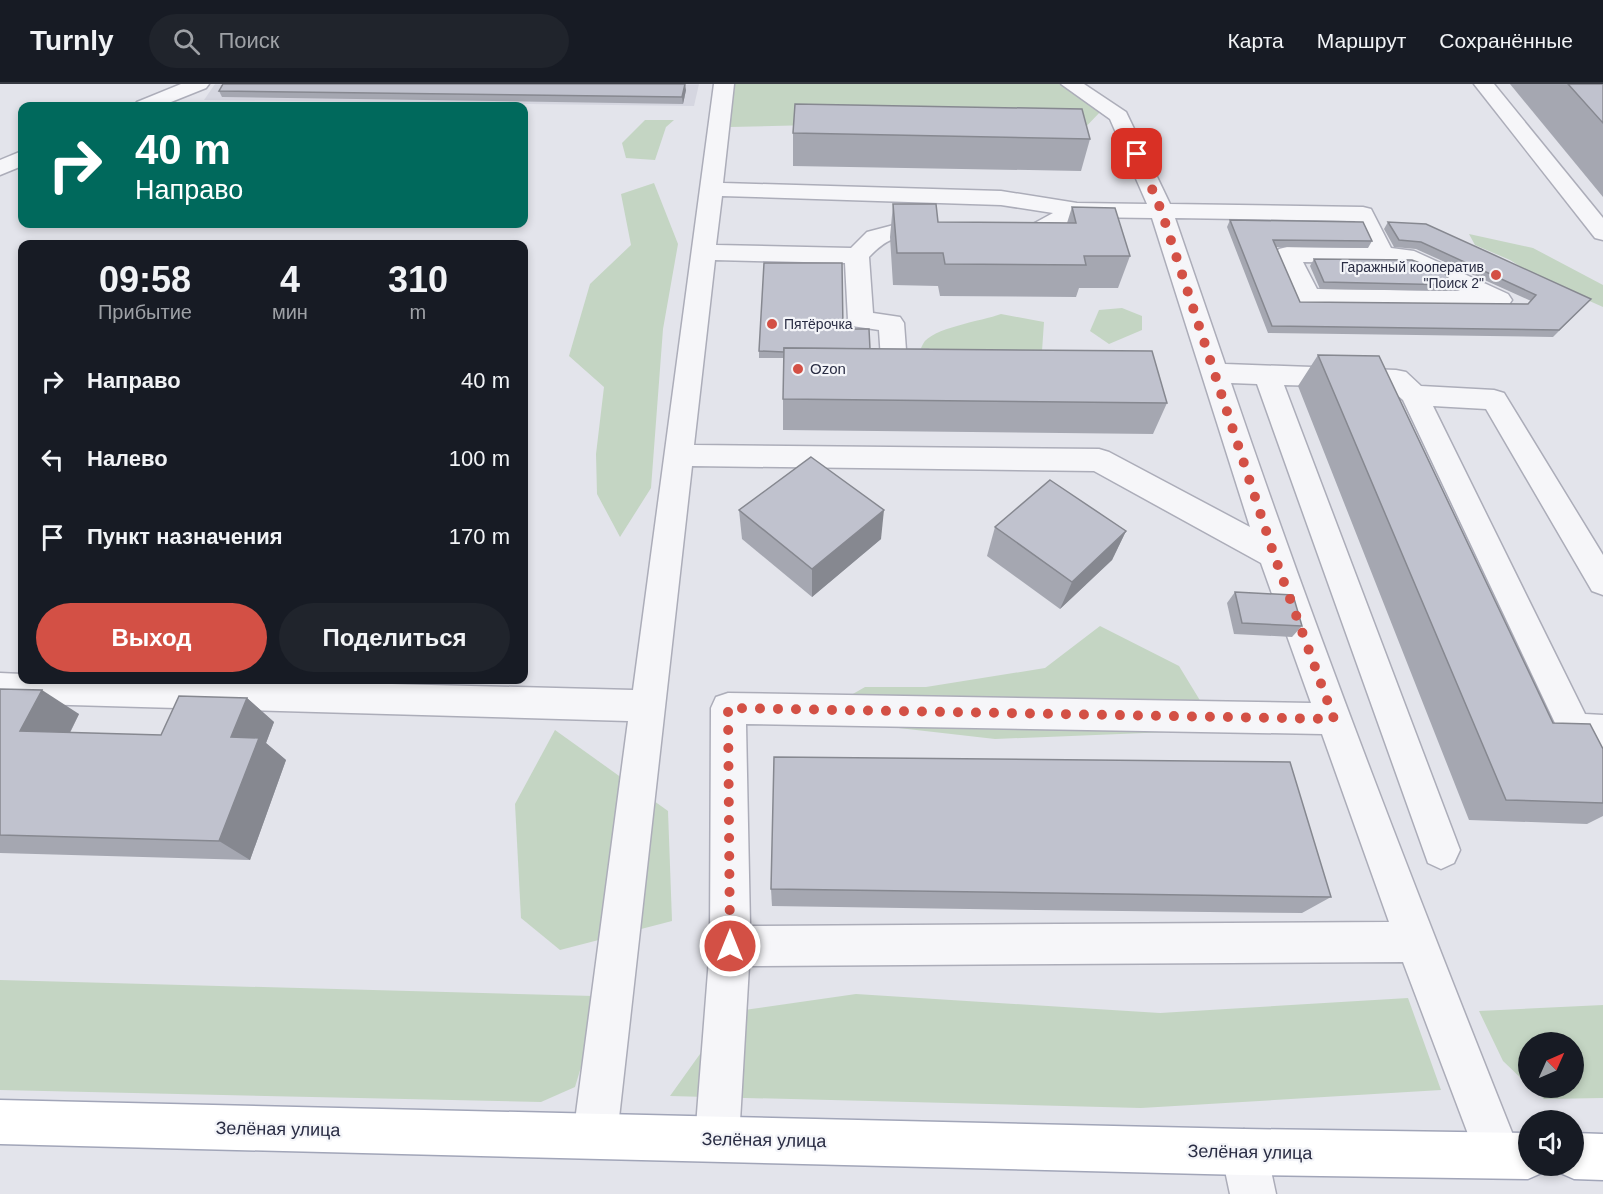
<!DOCTYPE html>
<html lang="ru">
<head>
<meta charset="utf-8">
<style>
  body { margin:0; font-family:Arial,sans-serif; background:#20242c; color:#f1f3f6; height:100vh; display:flex; flex-direction:column; font-size:22px; white-space:nowrap }
  * { box-sizing:border-box; margin:0 }
  p { font-size:20px; color:#9ea1a6 }
  .icon { flex:none; width:33px; height:33px; fill:none; stroke:currentColor; stroke-width:2; stroke-linecap:round; stroke-linejoin:round }
  .map { position:relative; flex:1; overflow:hidden }
  .sheet { position:absolute; left:18px; top:156px; width:510px; height:444px; display:flex; flex-direction:column; background:#171b24; border-radius:12px; box-shadow:0 3px 9px #0003 }
  .sheet>* { flex:none }
  .top-card { position:absolute; left:18px; top:18px; width:510px; height:126px; border-radius:12px; box-shadow:0 3px 9px #0003; background:#00695c; color:#fff; overflow:hidden }
  .needle { width:39px; rotate:45deg }
  .buttons { position:absolute; left:1518px; top:948px; display:grid; gap:12px }
  .buttons a { display:grid; place-items:center; width:66px; height:66px; border-radius:50%; background:#171b24; box-shadow:0 3px 9px #0003; font-size:30px }
  .pin { position:absolute; display:grid; place-items:center; width:51px; height:51px; color:#fff; margin:-26px; border-radius:12px; box-shadow:0 3px 9px #0006 }
  .me { position:absolute; width:66px; margin:-33px; rotate:0deg; stroke-linejoin:round; filter:drop-shadow(0 0 4px #0008) }
  .turn { display:flex; align-items:center; gap:21px; height:126px; padding:0 18px; font-size:27px }
  .turn .icon { width:78px; height:78px; stroke-width:2.5 }
  .turn b { display:block; font-size:42px; line-height:51px }
  .eta { display:flex; justify-content:space-evenly; align-items:center; height:102px; text-align:center }
  .eta b { font-size:36px; font-weight:700; line-height:42px }
  .cta { display:flex; gap:12px; margin-top:auto; padding:12px 18px }
  .cta a { flex:1; height:69px; border-radius:36px; background:#d35045; color:#fff; font-size:24px; font-weight:700; line-height:69px; text-align:center }
  .cta a+a { background:#20242c; color:#f1f3f6 }
  ul { padding:0; list-style:none }
  li { display:flex; align-items:center; gap:18px; height:78px; padding:0 18px }
  li div { flex:1 }
  li b { display:block; font-size:22px }
  li em { font-style:normal }
  header { display:flex; align-items:center; gap:36px; box-sizing:border-box; height:84px; padding:0 30px; background:#171b24; border-bottom:2px solid #363941 }
  header strong { font-size:28px }
  nav { display:flex; gap:33px; margin-inline-start:auto; font-size:21px }
  .search { width:420px; height:54px; background:#20242c; display:flex; align-items:center; gap:15px; box-sizing:border-box; padding:0 21px; border-radius:33px; color:#9ea1a6; font-size:22px }
  .map>svg:first-child { display:block }
</style>
</head>
<body>
<header>
<strong>Turnly</strong>
<div class="search"><svg class="icon" aria-label="search" viewBox="0 0 24 24"><circle cx="10" cy="10" r="6"/><path d="M15 15l6 6"/></svg>Поиск</div>
<nav><a>Карта</a><a>Маршрут</a><a>Сохранённые</a></nav>
</header>
<div class="map">
<svg width="1603" height="1110" viewBox="0 0 1603 1110">
  <rect width="100%" height="100%" fill="#e3e4eb"/>
  <polygon fill="#d5d6e0" points="215,0 699,0 694,22 204,16"/>
  <g fill="#c4d5c3">
    <polygon points="735,0 1059,0 1102,26 1077,52 813,41 730,43"/>
    <polygon points="645,36 674,36 666,43 655,76 626,74 622,59"/>
    <polygon points="654,99 678,160 663,245 651,404 620,453 597,410 596,370 604,303 569,272 590,200 631,161 621,110"/>
    <polygon points="1469,150 1533,164 1603,201 1603,223 1540,195 1510,176 1475,161"/>
    <polygon points="1122,224 1142,232 1142,246 1109,260 1090,247 1099,226"/>
    <path d="M1001,230L1044,238L1042,267L915,282C918,275 919,267 923,260C931,244 982,237 1001,230Z"/>
    <polygon points="1100,542 1179,582 1218,646 995,655 811,634 865,603 926,603 1045,584"/>
    <polygon points="555,646 668,727 672,837 560,866 521,834 515,720"/>
    <polygon points="0,896 594,912 587,963 575,1003 541,1018 0,1006"/>
    <polygon points="856,910 1160,929 1408,914 1441,1006 1141,1024 670,1012 730,928"/>
    <polygon points="1603,921 1603,1014 1544,1015 1532,1004 1574,1004 1574,958 1528,958 1528,1001 1503,977 1479,927"/>
  </g>
  <g fill="none" stroke-linecap="round" stroke-linejoin="round">
    <defs>
      <g id="minor">
        <polygon points="181,0 209,0 206,4 161,22 134,22 137,18"/>
        <path d="M714,0H734L723,99L1001,107L1077,119L1147,120L1110,35L1061,0H1084L1126,28L1170,120L1363,123L1371,125L1391,164L1414,167L1508,210L1512,216L1508,222L1499,224L1309,221L1300,219L1275,170L1279,165L1287,163L1367,164L1355,137L1175,134L1225,280L1396,286L1406,288L1421,302L1494,306L1504,309L1603,471V511L1592,507L1486,325L1433,322L1585,630L1603,631V663L1575,661L1563,656L1403,316L1389,304L1284,301L1460,766L1454,779L1441,785L1428,779L1257,300L1231,299C1319,559 1419,815 1521,1071L1514,1087L1498,1094L1482,1087L1403,878L749,882L739,1055L733,1071L717,1077L701,1071L695,1055L710,862L711,624L716,613L728,609L1311,619L1261,479L1094,387L692,382L617,1052L611,1068L595,1074L579,1068L573,1052L628,637L0,619V589L22,590V596H238L633,606ZM722,112L1001,121L1053,129L1031,141L1003,142L999,147L1003,152L1035,155L1081,133L1152,134L1250,443L1109,368L1099,365L694,361L715,176L845,179L848,236L852,242L879,246L881,275L885,281C901,286 921,286 937,281L941,275L937,269L928,266H906L904,239L900,233L873,229L869,173C899,141 909,159 943,150L947,145L943,140L909,137L867,148L851,164L716,161ZM1303,178L1402,179L1460,207L1317,205ZM746,640L1322,650L1389,838L750,842Z"/>
        <polygon points="1474,0 1494,0 1603,134 1603,156 1595,154"/>
        <polygon points="22,67 22,82 0,91 0,76"/>
        <polygon points="1244,1045 1260,1052 1267,1068 1276,1110 1230,1110 1221,1068 1228,1052"/>
      </g>
      <g id="major">
        <polygon points="0,1016 1244,1045 1528,1049 1528,1082 1547,1082 1544,1088 1528,1095 1244,1091 0,1060"/>
        <polygon points="1574,1049 1603,1050 1603,1096 1574,1095 1558,1088 1555,1082 1574,1082"/>
      </g>
    </defs>
    <use href="#minor" stroke="#acadb9" stroke-width="3"/>
    <use href="#major" stroke="#a1a5b8" stroke-width="3"/>
    <use href="#minor" fill="#f6f6f9" fill-rule="evenodd"/>
    <use href="#major" fill="#fff" fill-rule="evenodd"/>
  </g>
  <g fill="#a5a7b1">
    <polygon points="1510,0 1603,0 1603,113"/>
    <polygon points="686,6 683,20 222,13 219,7"/>
    <polygon points="793,49 1090,55 1081,87 793,82"/>
    <polygon points="893,120 938,138 1067,139 1072,123 1130,172 1118,204 1079,204 1076,213 940,212 938,202 893,201 890,153"/>
    <polygon points="1230,136 1372,157 1368,164 1276,163 1300,218 1528,220 1531,217 1416,165 1394,163 1384,145 1388,138 1585,221 1553,253 1268,249 1227,143"/>
    <polygon points="1314,175 1453,201 1448,207 1320,205 1310,182"/>
    <polygon points="843,245 870,265 1167,319 1153,350 783,346 783,315 784,274 759,274 759,267"/>
    <polygon points="1318,271 1553,639 1603,665 1603,732 1587,740 1469,736 1298,302"/>
    <polygon points="739,426 881,455 812,513 742,455"/>
    <polygon points="995,443 1126,447 1112,476 1060,525 987,472"/>
    <polygon points="1235,508 1302,542 1292,553 1234,550 1227,519"/>
    <polygon points="0,605 79,630 70,649 161,651 247,614 274,638 266,659 286,676 250,776 0,769"/>
    <polygon points="771,805 1331,813 1302,829 1037,826 772,822"/>
  </g>
  <g fill="#868890">
    <polygon points="685,0 686,6 683,20 682,13"/>
    <polygon points="884,426 881,455 812,513 812,485"/>
    <polygon points="1126,447 1112,476 1060,525 1072,498"/>
    <polygon points="42,606 79,630 59,670 20,647"/>
    <polygon points="247,614 274,638 266,659 286,676 250,776 219,757 231,653"/>
  </g>
  <g fill="#c0c2ce" stroke="#868890" stroke-width="1.5">
    <polygon points="223,0 685,0 682,13 219,7"/>
    <polygon points="1568,0 1603,0 1603,39"/>
    <polygon points="795,20 1082,25 1090,55 793,49"/>
    <polygon points="893,120 936,120 938,138 1076,139 1072,123 1115,124 1130,172 1084,172 1086,181 945,180 943,169 897,169"/>
    <polygon points="1230,136 1363,138 1372,157 1273,156 1300,218 1528,220 1536,211 1421,158 1399,156 1388,138 1426,140 1591,215 1559,246 1272,242"/>
    <polygon points="1314,175 1412,176 1444,188 1453,201 1324,198"/>
    <polygon points="764,179 842,179 843,245 869,245 870,265 784,264 784,268 759,267"/>
    <polygon points="784,264 1152,267 1167,319 783,315"/>
    <polygon points="1318,271 1379,272 1553,639 1590,640 1603,665 1603,719 1506,716"/>
    <polygon points="811,373 884,426 812,485 739,426"/>
    <polygon points="1050,396 1126,447 1072,498 995,443"/>
    <polygon points="1235,508 1293,511 1302,542 1242,539"/>
    <polygon points="0,605 42,606 20,647 161,651 179,612 247,614 231,653 259,654 219,757 0,751"/>
    <polygon points="774,673 1290,678 1331,813 771,805"/>
  </g>
  <g fill="none" stroke-linecap="round" stroke-linejoin="round">
    <polyline stroke="#d35045" stroke-width="10" stroke-dasharray="0 18" points="730,862 728,624 1334,635 1274,471 1161,126 1137,70"/>
  </g>
  <g fill="#d35045" stroke="#f3f4f8" stroke-width="2">
    <circle cx="1496" cy="191" r="6"/>
    <circle cx="772" cy="240" r="6"/>
    <circle cx="798" cy="285" r="6"/>
  </g>
  <g text-anchor="middle" stroke-width="4.5" stroke-linejoin="round" paint-order="stroke">
    <g font-size="14" fill="#2a2d44" stroke="#f3f4f8" text-anchor="end">
      <text x="1484" y="188">Гаражный кооператив<tspan x="1484" dy="16">"Поиск 2"</tspan></text>
      <text x="784" y="245" text-anchor="start">Пятёрочка</text>
    </g>
    <g font-size="15" fill="#2a2d44" stroke="#f3f4f8" text-anchor="start">
      <text x="810" y="290">Ozon</text>
    </g>
    <g font-size="18" fill="#2a2d44" stroke="#f3f4f8">
      <text transform="translate(278 1045) rotate(1)" y="6">Зелёная улица</text>
      <text transform="translate(764 1056) rotate(1)" y="6">Зелёная улица</text>
      <text transform="translate(1250 1068) rotate(1)" y="6">Зелёная улица</text>
    </g>
  </g>
</svg>
<div class="buttons">
<a><svg class="needle" viewBox="-14 -14 28 28"><path d="M0-13l5 13h-10z" fill="#e53935"/><path d="M0 13l5-13h-10z" fill="#9ea1a6"/></svg></a>
<a><svg class="icon" aria-label="sound" viewBox="0 0 24 24"><path d="M4 9h4l5-4v14l-5-4H4zM17 9q2 3 0 6"/></svg></a>
</div>
<div class="pin" style="left:1137px;top:70px;background:#d93025"><svg class="icon" aria-label="arrive" viewBox="0 0 24 24"><path d="M6 21V4h12l-3 4 3 4H6"/></svg></div>
<svg class="me" style="left:730px;top:862px" viewBox="-20 -20 40 40"><circle r="17" fill="#d35045" stroke="#fff" stroke-width="3"/><path d="M0-11L8 9 0 5-8 9z" fill="#fff"/></svg>
<div class="top-card">
<div class="turn"><svg class="icon" aria-label="right" viewBox="0 0 24 24"><path d="M7 20v-9h11M14 6l5 5-5 5"/></svg><div><b>40 m</b>Направо</div></div>
</div>
<section class="sheet">
<div class="eta">
<div><b>09:58</b><p>Прибытие</p></div>
<div><b>4</b><p>мин</p></div>
<div><b>310</b><p>m</p></div>
</div>
<ul>
<li><svg class="icon" aria-label="right" viewBox="0 0 24 24"><path d="M7 20v-9h11M14 6l5 5-5 5"/></svg><div><b>Направо</b></div><em>40 m</em></li>
<li><svg class="icon" aria-label="left" viewBox="0 0 24 24"><path d="M17 20v-9H6M10 6l-5 5 5 5"/></svg><div><b>Налево</b></div><em>100 m</em></li>
<li><svg class="icon" aria-label="arrive" viewBox="0 0 24 24"><path d="M6 21V4h12l-3 4 3 4H6"/></svg><div><b>Пункт назначения</b></div><em>170 m</em></li>
</ul>
<div class="cta"><a>Выход</a><a>Поделиться</a></div>
</section>
</div>
</body>
</html>
